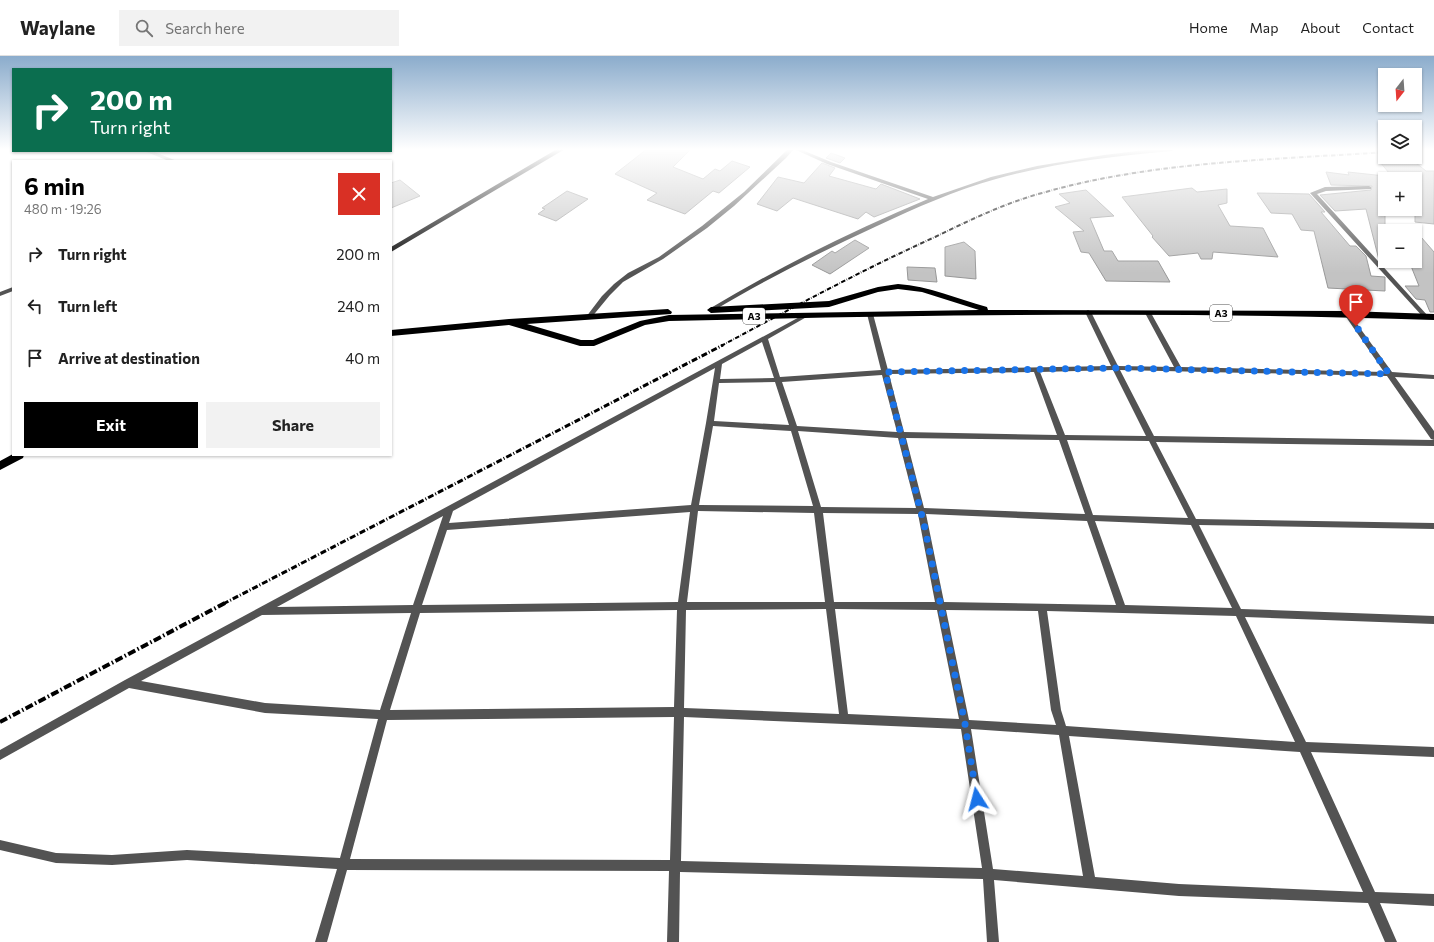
<!DOCTYPE html>
<html lang="en">
<head>
<meta charset="utf-8">
<style>
  body { margin:0; font-family:Commissioner,sans-serif; background:#f2f2f2; color:#222; height:100vh; display:flex; flex-direction:column; font-size:15px; white-space:nowrap }
  * { box-sizing:border-box; margin:0 }
  p { font-size:13px; color:#767676 }
  .icon { flex:none; width:22px; height:22px; fill:none; stroke:currentColor; stroke-width:2; stroke-linecap:round; stroke-linejoin:round }
  .map { position:relative; flex:1; overflow:hidden }
  .drawer { position:absolute; left:12px; top:104px; width:380px; height:296px; display:flex; flex-direction:column; background:#fff; border-radius:0px; box-shadow:0 1px 3px #0004 }
  .drawer>* { flex:none }
  .hud { position:absolute; left:12px; top:12px; width:380px; height:84px; border-radius:0px; box-shadow:0 1px 3px #0004; background:#0b6e4f; color:#fff; overflow:hidden }
  .needle { width:26px; rotate:197deg }
  .buttons { position:absolute; left:1378px; top:12px; display:grid; gap:8px }
  .buttons a { display:grid; place-items:center; width:44px; height:44px; border-radius:0px; background:#fff; box-shadow:0 1px 3px #0004; font-size:20px }
  .pin { position:absolute; display:grid; place-items:center; width:34px; height:34px; color:#fff; margin:-41px -17px; border-radius:50% 50% 50% 0; rotate:-45deg; box-shadow:0 0 4px #0007 }
  .pin .icon { rotate:45deg }
  .me { position:absolute; width:44px; margin:-22px; rotate:351deg; stroke-linejoin:round; filter:drop-shadow(0 0 3px #0008) }
  .turn { display:flex; align-items:center; gap:14px; height:84px; padding:0 12px; font-size:18px }
  .turn .icon { width:52px; height:52px; stroke-width:2.5 }
  .turn b { display:block; font-size:28px; line-height:34px }
  .round { display:grid; place-items:center; flex:none; width:42px; height:42px; border-radius:0px; background:#f2f2f2 }
  .headline { display:flex; align-items:center; justify-content:space-between; height:68px; padding:0 12px }
  h1 { font-size:24px; font-weight:700; line-height:30px; color:#000 }
  .action { display:flex; gap:8px; margin-top:auto; padding:8px 12px }
  .action a { flex:1; height:46px; border-radius:0px; background:#000; color:#fff; font-size:16px; font-weight:700; line-height:46px; text-align:center }
  .action a+a { background:#f2f2f2; color:#222 }
  ul { padding:0; list-style:none }
  li { display:flex; align-items:center; gap:12px; height:52px; padding:0 12px }
  li div { flex:1 }
  li b { display:block; font-size:15px }
  li em { font-style:normal }
  header { display:flex; align-items:center; gap:24px; box-sizing:border-box; height:56px; padding:0 20px; background:#fff; border-bottom:1px solid #e0e0e0 }
  header strong { font-size:19px }
  nav { display:flex; gap:22px; margin-inline-start:auto; font-size:14px }
  .search { width:280px; height:36px; background:#f2f2f2; display:flex; align-items:center; gap:10px; box-sizing:border-box; padding:0 14px; border-radius:0px; color:#767676; font-size:15px }
  .map>svg:first-child { display:block }
</style>
</head>
<body>
<header>
<strong>Waylane</strong>
<div class="search"><svg class="icon" aria-label="search" viewBox="0 0 24 24"><circle cx="10" cy="10" r="6"/><path d="M15 15l6 6"/></svg>Search here</div>
<nav><a>Home</a><a>Map</a><a>About</a><a>Contact</a></nav>
</header>
<div class="map">
<svg width="1434" height="886" viewBox="0 0 1434 886">
  <rect width="100%" height="100%" fill="#fff"/>
  <g fill="#c3c3c3" stroke="#979797">
    <polygon points="647,93 691,93 673,111 703,123 715,113 720,115 732,105 750,111 719,137 713,135 685,158 647,144 657,137 615,118"/>
    <polygon points="831,97 845,102 840,107 826,102"/>
    <polygon points="1380,106 1416,107 1426,115 1434,115 1434,168 1415,166 1415,123 1394,123"/>
    <polygon points="822,107 835,112 829,120 876,133 881,128 920,143 874,161 866,156 858,163 793,142 777,155 757,148 778,121 804,127"/>
    <polygon points="1326,116 1349,119 1348,116 1385,120 1385,208 1379,204 1366,153 1335,155 1320,139 1371,134 1372,130 1331,129"/>
    <polygon points="400,124 420,140 391,152 391,127"/>
    <polygon points="1192,132 1197,136 1227,133 1227,147 1218,149 1230,170 1263,172 1278,201 1213,196 1212,203 1201,203 1198,197 1169,200 1152,181 1153,180 1122,141"/>
    <polygon points="1086,134 1114,160 1090,162 1104,195 1112,195 1118,205 1158,205 1170,226 1106,225 1089,197 1081,196 1073,176 1084,175 1055,151 1070,147 1059,138"/>
    <polygon points="567,135 588,143 556,165 538,158 545,153 542,152"/>
    <polygon points="1257,137 1309,138 1325,156 1321,156 1350,190 1356,190 1366,200 1371,220 1385,221 1385,235 1328,232 1314,175 1301,174 1292,158 1271,157"/>
    <polygon points="1415,174 1434,196 1434,256 1430,256 1425,244 1416,243 1405,230 1419,230 1409,205 1415,205"/>
    <polygon points="855,184 869,192 830,218 812,209 832,195 835,197"/>
    <polygon points="964,186 975,195 976,223 945,220 945,191"/>
    <polygon points="907,211 935,212 937,226 908,224"/>
  </g>
  <g fill="none" stroke-linecap="round" stroke-linejoin="round">
    <g fill="#535353" fill-rule="evenodd">
      <path d="M788,93H800L831,106L933,141L991,121L1037,110L1104,99L1154,93H1175L1172,95C1113,100 1053,107 996,123C955,134 916,152 877,170C821,196 766,223 713,255H709V253C779,211 852,175 928,143L827,108L794,93L786,102L734,150L707,172L663,203L623,226L610,239L591,262H587L586,261L602,240L614,228L628,217L659,201L702,170L744,136Z"/>
      <polygon points="144,95 152,95 177,105 169,105"/>
      <polygon points="1369,130 1371,131 1371,133 1326,135 1317,138 1428,260 1428,262 1424,262 1310,137 1325,131"/>
      <polygon points="13,231 13,235 0,240 0,236"/>
      <path d="M1088,254L1091,256L1118,310L1174,311L1145,257L1148,255L1151,257L1181,311L1384,316L1344,258L1347,256L1349,257L1392,316L1434,319V323L1395,321L1434,375V384L1431,383L1387,320L1120,314L1154,380L1434,384V390L1156,386L1196,463L1434,467V473L1199,469L1241,553L1434,560V568L1245,561L1306,686L1434,691V701L1311,696L1375,836L1434,838V850L1380,847L1397,886H1385L1368,847L1179,840L994,824L999,886H987L983,823L680,816L679,886H667L669,815L347,814L327,886H315L337,813L187,804L112,809L56,807L0,794V784L56,797L112,799L187,794L340,802L378,663L265,657L129,632L0,704V694L125,624L805,258H809L810,259L768,283L780,321L881,314L867,258L870,256L873,258L888,314L1111,310L1085,256ZM762,286L774,322L720,323L722,308ZM715,312L706,367L691,449L449,467L453,455ZM1113,314L1146,380L1065,379L1040,316ZM1034,316L1057,379L904,376L889,318ZM882,319L897,376L797,370L782,326ZM775,326L789,369L714,365L719,327ZM713,370L791,375L813,450L699,449ZM798,375L898,382L916,452L821,451ZM906,382L1059,384L1085,458L924,452ZM1067,384L1149,385L1188,462L1093,459ZM698,455L814,457L825,546H687ZM690,456L678,546L422,549L447,474ZM823,457L918,458L935,546H834ZM926,458L1087,465L1116,549L944,546ZM443,460L413,549L277,551ZM1095,465L1191,469L1232,552L1125,549ZM826,553L839,658L684,652L686,554ZM835,553L937,554L959,663L848,658ZM677,554L674,651L390,654L420,557ZM946,554L1038,555L1051,654L1056,669L969,664ZM1047,555L1236,560L1295,686L1066,670L1061,654ZM411,557L380,654L265,647L141,625L262,559ZM674,661L670,804L350,803L387,664ZM684,661L961,673L982,812L681,805ZM971,673L1059,679L1083,820L993,813ZM1069,680L1300,696L1363,836L1179,828L1095,821Z"/>
    </g>
    <polygon fill="#000" fill-rule="evenodd" points="557,93 565,93 391,196 391,191"/>
    <g fill="#000" fill-rule="evenodd">
      <path d="M898,228C929,230 957,243 987,251L988,254L1347,255L1434,258V264C1179,255 924,259 669,265L645,269L594,290H580L509,269L391,280V274L509,263L668,253L672,256L671,258L527,268L581,284H593L640,265L669,259L979,254L922,236L898,233L878,236L829,251L711,257L707,254L711,251L829,245L878,231Z"/>
      <polygon points="13,398 13,399 24,399 23,402 0,414 0,405"/>
    </g>
    <g stroke="#000" stroke-width="2" stroke-dasharray="4.5 1.5 0.5 1.5" stroke-linecap="butt">
      <polyline points="1415,94 1423,93"/>
      <path d="M721,290C792,252 862,214 935,181C970,164 1005,147 1042,137C1153,105 1271,104 1385,96"/>
    </g>
    <polyline stroke="#000" stroke-width="3" stroke-dasharray="6 2 1 2" stroke-linecap="butt" points="223,548 723,289"/>
    <polyline stroke="#000" stroke-width="4" stroke-dasharray="8 2.5 1.5 2.5" stroke-linecap="butt" points="0,666 225,547"/>
  </g>
  <linearGradient id="sky" x2="0" y2="1"><stop stop-color="#8baccc"/><stop offset="0.43" stop-color="#fff"/><stop offset="1" stop-color="#fff" stop-opacity="0"/></linearGradient>
  <rect width="1434" height="217" fill="url(#sky)"/>
  <g fill="none" stroke-linecap="round" stroke-linejoin="round">
    <polyline stroke="#1a73e8" stroke-width="7" stroke-dasharray="0 12.6" points="977,743 965,668 924,468 885,316 1115,312 1389,318 1356,270"/>
  </g>
  <g text-anchor="middle" stroke-width="3" stroke-linejoin="round" paint-order="stroke">
    <g fill="#fff" stroke="#4c4c4c" stroke-width="1">
      <rect x="1210" y="249" width="22" height="16" rx="3"/>
      <rect x="743" y="252" width="22" height="16" rx="3"/>
    </g>
    <g font-size="10" font-weight="bold" fill="#000">
      <text x="1221" y="261">A3</text>
      <text x="754" y="264">A3</text>
    </g>
  </g>
</svg>
<div class="buttons">
<a><svg class="needle" viewBox="-14 -14 28 28"><path d="M0-13l5 13h-10z" fill="#e53935"/><path d="M0 13l5-13h-10z" fill="#767676"/></svg></a>
<a><svg class="icon" aria-label="layers" viewBox="0 0 24 24"><path d="M12 4l9 5-9 5-9-5zM3 14l9 5 9-5"/></svg></a>
<a>+</a>
<a>−</a>
</div>
<div class="pin" style="left:1356px;top:270px;background:#d93025"><svg class="icon" aria-label="arrive" viewBox="0 0 24 24"><path d="M6 21V4h12l-3 4 3 4H6"/></svg></div>
<svg class="me" style="left:977px;top:743px" viewBox="-20 -20 40 40"><path d="M0-17L14 15 0 8-14 15z" fill="#1a73e8" stroke="#fff" stroke-width="4"/></svg>
<div class="hud">
<div class="turn"><svg class="icon" aria-label="right" viewBox="0 0 24 24"><path d="M7 20v-9h11M14 6l5 5-5 5"/></svg><div><b>200 m</b>Turn right</div></div>
</div>
<section class="drawer">
<div class="headline"><div><h1>6 min</h1><p>480 m · 19:26</p></div><a class="round" style="background:#d93025;color:#fff"><svg class="icon" aria-label="close" viewBox="0 0 24 24"><path d="M6 6l12 12M18 6L6 18"/></svg></a></div>
<ul>
<li><svg class="icon" aria-label="right" viewBox="0 0 24 24"><path d="M7 20v-9h11M14 6l5 5-5 5"/></svg><div><b>Turn right</b></div><em>200 m</em></li>
<li><svg class="icon" aria-label="left" viewBox="0 0 24 24"><path d="M17 20v-9H6M10 6l-5 5 5 5"/></svg><div><b>Turn left</b></div><em>240 m</em></li>
<li><svg class="icon" aria-label="arrive" viewBox="0 0 24 24"><path d="M6 21V4h12l-3 4 3 4H6"/></svg><div><b>Arrive at destination</b></div><em>40 m</em></li>
</ul>
<div class="action"><a>Exit</a><a>Share</a></div>
</section>
</div>
</body>
</html>
